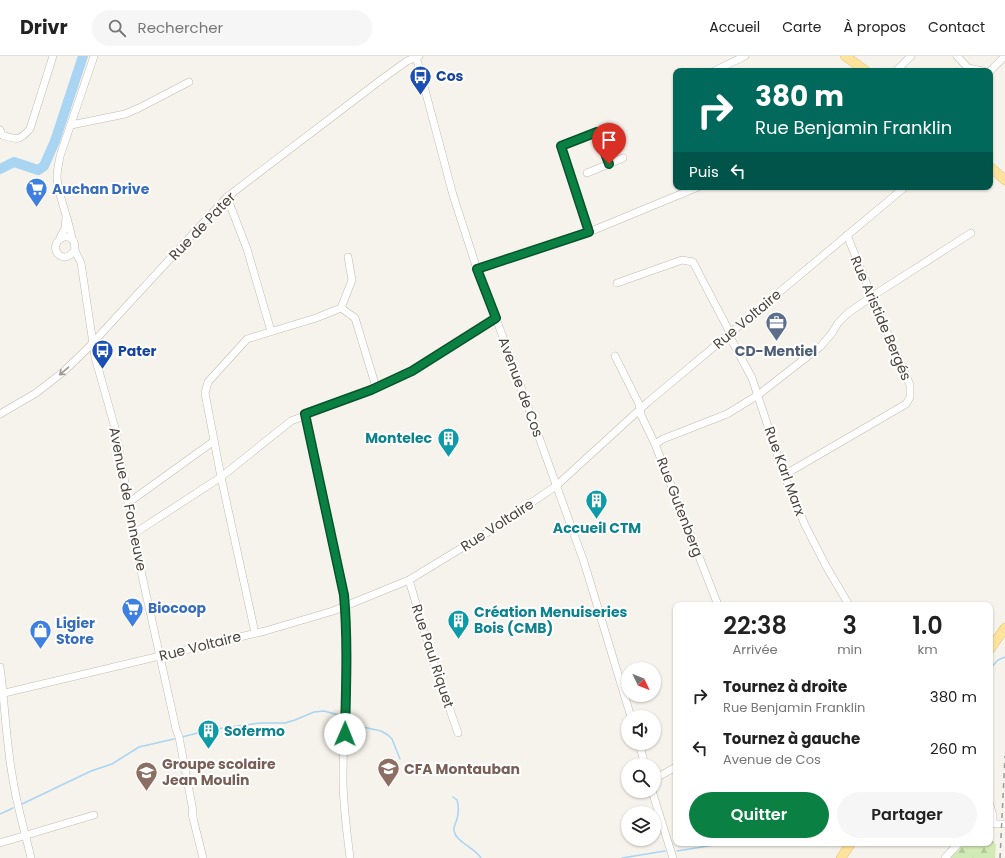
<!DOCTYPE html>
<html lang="fr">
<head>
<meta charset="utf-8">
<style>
  body { margin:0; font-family:Poppins,sans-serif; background:#f6f6f6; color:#222; height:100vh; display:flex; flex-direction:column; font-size:15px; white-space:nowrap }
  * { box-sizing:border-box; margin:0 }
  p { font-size:13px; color:#767676 }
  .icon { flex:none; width:22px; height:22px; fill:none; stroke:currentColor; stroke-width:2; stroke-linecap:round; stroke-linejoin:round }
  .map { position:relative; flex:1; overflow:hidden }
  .details { position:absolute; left:673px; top:546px; width:320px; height:244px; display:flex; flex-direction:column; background:#fff; border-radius:8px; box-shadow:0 1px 3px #0004 }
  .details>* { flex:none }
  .guide { position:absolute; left:673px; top:12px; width:320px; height:122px; border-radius:8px; box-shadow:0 1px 3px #0004; background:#00695c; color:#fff; overflow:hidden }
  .needle { width:26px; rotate:133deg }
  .buttons { position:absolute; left:621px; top:606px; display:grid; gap:8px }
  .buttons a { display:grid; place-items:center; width:40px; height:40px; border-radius:50%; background:#fff; box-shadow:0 1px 3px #0004; font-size:20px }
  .pin { position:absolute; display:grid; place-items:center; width:34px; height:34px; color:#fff; margin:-41px -17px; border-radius:50% 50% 50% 0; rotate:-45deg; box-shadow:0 0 4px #0007 }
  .pin .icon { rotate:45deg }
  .me { position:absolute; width:44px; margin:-22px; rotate:1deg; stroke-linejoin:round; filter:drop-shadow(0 0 3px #0008) }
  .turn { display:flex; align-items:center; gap:14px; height:84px; padding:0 16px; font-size:18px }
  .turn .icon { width:52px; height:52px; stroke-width:2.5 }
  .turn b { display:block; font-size:28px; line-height:34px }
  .then { display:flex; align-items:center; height:38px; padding:0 16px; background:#0003; gap:8px; font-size:15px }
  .eta { display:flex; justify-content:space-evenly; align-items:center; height:68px; text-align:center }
  .eta b { font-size:24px; font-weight:600; line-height:28px }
  .action { display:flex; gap:8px; margin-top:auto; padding:8px 16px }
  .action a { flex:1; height:46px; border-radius:24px; background:#0b8043; color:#fff; font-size:16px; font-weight:600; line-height:46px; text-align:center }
  .action a+a { background:#f6f6f6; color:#222 }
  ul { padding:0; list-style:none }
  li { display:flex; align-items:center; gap:12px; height:52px; padding:0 16px }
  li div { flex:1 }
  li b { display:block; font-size:15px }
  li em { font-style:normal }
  header { display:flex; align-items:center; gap:24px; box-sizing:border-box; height:56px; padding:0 20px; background:#fff; border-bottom:1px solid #e0e0e0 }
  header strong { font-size:19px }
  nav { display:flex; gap:22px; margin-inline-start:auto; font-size:14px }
  .search { width:280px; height:36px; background:#f6f6f6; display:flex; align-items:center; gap:10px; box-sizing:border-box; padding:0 14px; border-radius:22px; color:#767676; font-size:15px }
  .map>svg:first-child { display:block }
</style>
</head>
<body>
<header>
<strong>Drivr</strong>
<div class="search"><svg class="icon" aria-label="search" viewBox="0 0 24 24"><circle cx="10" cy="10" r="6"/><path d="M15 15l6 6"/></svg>Rechercher</div>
<nav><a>Accueil</a><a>Carte</a><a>À propos</a><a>Contact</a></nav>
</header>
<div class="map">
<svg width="1005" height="802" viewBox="0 0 1005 802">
  <defs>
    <pattern id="forest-firs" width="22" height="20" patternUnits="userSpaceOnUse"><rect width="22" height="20" fill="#d2eab5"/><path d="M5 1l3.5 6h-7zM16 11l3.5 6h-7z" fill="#b6ca9c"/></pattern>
  </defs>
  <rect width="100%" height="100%" fill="#f6f3ec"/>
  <polygon fill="url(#forest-firs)" points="990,782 996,789 995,802 950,802 965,787 990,787"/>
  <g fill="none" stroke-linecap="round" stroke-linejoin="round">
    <g stroke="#a9d4f2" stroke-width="1.5">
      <polyline points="990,613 998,604 1005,601"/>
      <polyline points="349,662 363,671 381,675 388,679 392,683 400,703"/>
      <polyline points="182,681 209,674 260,667 285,667 295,664 314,656 324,655 339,659"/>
      <path d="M453,741L457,744C459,751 459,756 457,763C456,767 453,771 454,775C456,786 475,792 481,802"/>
      <polyline points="22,748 91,715 112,708 139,691 174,683"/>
      <polyline points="0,758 13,752"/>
      <polyline points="677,795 727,787"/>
      <polyline points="622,802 665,795"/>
    </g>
    <polyline stroke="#a9d4f2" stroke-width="10" points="0,113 14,106 38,114 44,110 55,85 83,0"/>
    <defs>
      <g id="minor">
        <polyline points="416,0 453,139 477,213 496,262 584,506 631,661"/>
        <polyline points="957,0 968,12 983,15"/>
        <polyline points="714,15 745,0"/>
        <polyline points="896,15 911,0"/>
        <polyline points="990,15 1005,0"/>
        <polyline points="71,69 125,58 139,52 189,26"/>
        <path d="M0,74L2,79C17,84 19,85 30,73L53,0"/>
        <polyline points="609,108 623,102"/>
        <polyline points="587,117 609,108 597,75"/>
        <polyline points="227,141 247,193 271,275"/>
        <polyline points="589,176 561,90 609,70"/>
        <polyline points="60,182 65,172 66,161"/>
        <path d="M72,183C69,163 59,143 57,122C57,114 59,107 60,100L94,0"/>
        <path d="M75,194C71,199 66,204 59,199C49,191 62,175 72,183C76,187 74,191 75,195C77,199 79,203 81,207L95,301L115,372L141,515L176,673L179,681L193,755V761"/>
        <polyline points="477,213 589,176 698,131"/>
        <polyline points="617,227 682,204 693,206 728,273 731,283 752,322 784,419 805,469 826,510 849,549"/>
        <polyline points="341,252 355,262 376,331"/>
        <polyline points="615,300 639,348 641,359 655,388 718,549"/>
        <polyline points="0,358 36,337 63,316 87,293 227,141 382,23 407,5 419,0"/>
        <path d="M305,358L344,539C350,600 343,661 343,723C343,749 347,776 350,802"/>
        <polyline points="655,388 663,383 727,358 758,339 821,290 832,277 838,267 848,257 874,239 971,177"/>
        <polyline points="784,419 906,348 910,341 910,329 872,241 847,179"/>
        <polyline points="128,447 214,385"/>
        <polyline points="133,476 138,475 221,421 291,365 371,334 412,315 496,262"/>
        <polyline points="409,524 435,611 458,677"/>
        <polyline points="255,577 221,421 205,337 208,326 247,283 316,262 341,252 352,224 348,201"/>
        <path d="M0,611C5,648 6,687 13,724C17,750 25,776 31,802"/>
        <polyline points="0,638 265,575 333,555 409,524 488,476 556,430 648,346 905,131"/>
        <polyline points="639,687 645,709"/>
        <polyline points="654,723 676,711"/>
        <polyline points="652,735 673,802"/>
        <polyline points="990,749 993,760 993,767"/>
        <polyline points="192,758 203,802"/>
        <polyline points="990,768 1005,768"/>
        <polyline points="0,787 94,759"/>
        <polyline points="945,802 959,787"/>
      </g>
      <g id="major">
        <polyline points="845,0 866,15"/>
        <polyline points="990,111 1005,124"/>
        <polyline points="990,593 1005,572"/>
        <polyline points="841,802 851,787"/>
      </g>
    </defs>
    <use href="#minor" stroke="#c2bbae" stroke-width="8"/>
    <use href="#major" stroke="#e6c16a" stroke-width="10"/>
    <use href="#minor" stroke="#fff" stroke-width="7"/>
    <use href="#major" stroke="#ffe39c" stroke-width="9"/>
    <polyline stroke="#9a9a9a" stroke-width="1.5" stroke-dasharray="5 5" stroke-linecap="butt" points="1000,802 1005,700"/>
  </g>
  <defs><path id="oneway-shaft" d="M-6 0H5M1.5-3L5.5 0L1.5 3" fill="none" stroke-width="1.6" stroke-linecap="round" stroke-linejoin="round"/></defs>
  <use stroke="#9c9892" href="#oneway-shaft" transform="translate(64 315) rotate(139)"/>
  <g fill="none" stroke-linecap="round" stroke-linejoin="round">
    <defs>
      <path id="route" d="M345,678C346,632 348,585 344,539L305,358L371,334L412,315L496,262L477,213L589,176L561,90L597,76L609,108"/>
    </defs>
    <use href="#route" stroke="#07532c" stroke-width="10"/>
    <use href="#route" stroke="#0b8043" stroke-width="7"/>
  </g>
  <defs>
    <symbol id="bus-pin" viewBox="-11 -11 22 30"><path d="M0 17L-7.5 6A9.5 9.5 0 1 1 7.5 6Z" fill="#1a4fb4" stroke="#fff"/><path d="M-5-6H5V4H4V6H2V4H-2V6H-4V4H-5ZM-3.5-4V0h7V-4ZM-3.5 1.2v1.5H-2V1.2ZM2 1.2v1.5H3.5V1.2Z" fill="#fff"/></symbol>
    <symbol id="supermarket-pin" viewBox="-11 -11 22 30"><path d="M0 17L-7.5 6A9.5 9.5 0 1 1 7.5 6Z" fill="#3f7fe0" stroke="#fff"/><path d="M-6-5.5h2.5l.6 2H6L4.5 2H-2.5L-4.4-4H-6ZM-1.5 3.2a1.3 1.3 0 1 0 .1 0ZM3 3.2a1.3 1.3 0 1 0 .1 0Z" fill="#fff"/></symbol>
    <symbol id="office-pin" viewBox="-11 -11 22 30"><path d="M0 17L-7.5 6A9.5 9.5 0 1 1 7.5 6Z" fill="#5c6f8a" stroke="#fff"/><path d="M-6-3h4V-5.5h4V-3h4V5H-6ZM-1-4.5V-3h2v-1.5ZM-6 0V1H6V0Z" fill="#fff"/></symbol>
    <symbol id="building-pin" viewBox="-11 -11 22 30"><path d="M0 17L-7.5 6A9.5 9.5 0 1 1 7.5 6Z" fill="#0f9aa8" stroke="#fff"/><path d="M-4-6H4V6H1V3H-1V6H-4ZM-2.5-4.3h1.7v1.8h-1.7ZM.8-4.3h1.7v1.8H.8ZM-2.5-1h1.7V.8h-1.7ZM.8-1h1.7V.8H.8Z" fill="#fff"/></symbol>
    <symbol id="shop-pin" viewBox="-11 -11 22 30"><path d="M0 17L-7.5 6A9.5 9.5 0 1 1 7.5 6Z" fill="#3f7fe0" stroke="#fff"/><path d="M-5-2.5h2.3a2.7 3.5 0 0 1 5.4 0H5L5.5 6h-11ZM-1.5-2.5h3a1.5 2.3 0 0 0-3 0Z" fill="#fff"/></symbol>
    <symbol id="university-pin" viewBox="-11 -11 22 30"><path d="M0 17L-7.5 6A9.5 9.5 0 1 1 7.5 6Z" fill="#8d6e63" stroke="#fff"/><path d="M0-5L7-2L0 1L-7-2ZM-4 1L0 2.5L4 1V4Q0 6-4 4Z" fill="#fff"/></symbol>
    <symbol id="school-pin" viewBox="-11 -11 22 30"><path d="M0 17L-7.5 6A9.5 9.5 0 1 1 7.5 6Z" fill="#8d6e63" stroke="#fff"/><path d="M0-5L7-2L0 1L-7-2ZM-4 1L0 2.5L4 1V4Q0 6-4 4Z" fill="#fff"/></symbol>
  </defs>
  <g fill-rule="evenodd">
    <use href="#bus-pin" x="408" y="8" width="25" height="34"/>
    <use href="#supermarket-pin" x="24" y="120" width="25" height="34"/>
    <use href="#office-pin" x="764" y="254" width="25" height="34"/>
    <use href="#bus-pin" x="90" y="282" width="25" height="34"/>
    <use href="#building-pin" x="436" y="370" width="25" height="34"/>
    <use href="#building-pin" x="584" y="432" width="25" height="34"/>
    <use href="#supermarket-pin" x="120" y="540" width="25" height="34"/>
    <use href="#building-pin" x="446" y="552" width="25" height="34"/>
    <use href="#shop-pin" x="28" y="562" width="25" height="34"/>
    <use href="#building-pin" x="196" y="662" width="25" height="34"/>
    <use href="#university-pin" x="376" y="700" width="25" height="34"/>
    <use href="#school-pin" x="134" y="704" width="25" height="34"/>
  </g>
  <g text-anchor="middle" stroke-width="4" stroke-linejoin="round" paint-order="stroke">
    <g font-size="14" font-weight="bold" fill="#164399" stroke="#fff" text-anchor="start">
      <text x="436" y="25">Cos</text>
      <text x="118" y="300">Pater</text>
    </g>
    <g font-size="14" font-weight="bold" fill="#366cbe" stroke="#fff" text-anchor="start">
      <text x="52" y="138">Auchan Drive</text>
      <text x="148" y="557">Biocoop</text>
      <text x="56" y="572">Ligier<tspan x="56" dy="16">Store</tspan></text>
    </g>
    <g font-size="14" fill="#4b4439" stroke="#fff">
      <text transform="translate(202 170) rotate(-46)" y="5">Rue de Pater</text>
      <text transform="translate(881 262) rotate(67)" y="5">Rue Aristide Bergés</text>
      <text transform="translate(747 263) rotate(-40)" y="5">Rue Voltaire</text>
      <text transform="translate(521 331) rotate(70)" y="5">Avenue de Cos</text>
      <text transform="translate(785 415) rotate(70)" y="5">Rue Karl Marx</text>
      <text transform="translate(128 443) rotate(79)" y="5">Avenue de Fonneuve</text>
      <text transform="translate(680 451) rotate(69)" y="5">Rue Gutenberg</text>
      <text transform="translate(497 469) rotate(-33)" y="5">Rue Voltaire</text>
      <text transform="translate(200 590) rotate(-14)" y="5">Rue Voltaire</text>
      <text transform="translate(433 600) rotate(72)" y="5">Rue Paul Riquet</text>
    </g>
    <g font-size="14" font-weight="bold" fill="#4e5e75" stroke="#fff">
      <text x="776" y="300">CD-Mentiel</text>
    </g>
    <g font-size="14" font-weight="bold" fill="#0d838f" stroke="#fff" text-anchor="start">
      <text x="432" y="387" text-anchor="end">Montelec</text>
      <text x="597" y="477" text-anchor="middle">Accueil CTM</text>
      <text x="474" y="561">Création Menuiseries<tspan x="474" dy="16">Bois (CMB)</tspan></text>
      <text x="224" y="680">Sofermo</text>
    </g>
    <g font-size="14" font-weight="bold" fill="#785e54" stroke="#fff" text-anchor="start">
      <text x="162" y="713">Groupe scolaire<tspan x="162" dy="16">Jean Moulin</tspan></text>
      <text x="404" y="718">CFA Montauban</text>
    </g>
  </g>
</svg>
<div class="buttons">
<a><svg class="needle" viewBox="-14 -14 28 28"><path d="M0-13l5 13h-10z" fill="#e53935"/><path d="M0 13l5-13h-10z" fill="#767676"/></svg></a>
<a><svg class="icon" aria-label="sound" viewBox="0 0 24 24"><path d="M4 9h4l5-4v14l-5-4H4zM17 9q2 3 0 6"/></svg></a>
<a><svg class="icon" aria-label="search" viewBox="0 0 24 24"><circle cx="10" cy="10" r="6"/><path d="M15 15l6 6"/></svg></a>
<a><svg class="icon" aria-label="layers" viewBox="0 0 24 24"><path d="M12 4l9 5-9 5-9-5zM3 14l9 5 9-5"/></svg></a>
</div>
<div class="pin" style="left:609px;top:108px;background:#d93025"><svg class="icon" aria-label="arrive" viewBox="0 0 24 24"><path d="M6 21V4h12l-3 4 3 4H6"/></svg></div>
<svg class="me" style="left:345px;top:678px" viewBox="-20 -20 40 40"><circle r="19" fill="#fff"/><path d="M0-13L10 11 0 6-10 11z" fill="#0b8043"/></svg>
<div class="guide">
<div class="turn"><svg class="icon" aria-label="right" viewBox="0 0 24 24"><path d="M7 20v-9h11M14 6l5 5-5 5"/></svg><div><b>380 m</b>Rue Benjamin Franklin</div></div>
<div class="then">Puis<svg class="icon" aria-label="left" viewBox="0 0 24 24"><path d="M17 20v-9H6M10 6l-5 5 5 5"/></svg></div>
</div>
<section class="details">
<div class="eta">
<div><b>22:38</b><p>Arrivée</p></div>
<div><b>3</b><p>min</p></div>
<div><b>1.0</b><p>km</p></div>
</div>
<ul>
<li><svg class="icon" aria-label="right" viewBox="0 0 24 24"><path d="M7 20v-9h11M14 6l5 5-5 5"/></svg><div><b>Tournez à droite</b><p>Rue Benjamin Franklin</p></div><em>380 m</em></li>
<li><svg class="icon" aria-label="left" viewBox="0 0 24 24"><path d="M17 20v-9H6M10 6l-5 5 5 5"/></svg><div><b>Tournez à gauche</b><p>Avenue de Cos</p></div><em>260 m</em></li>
</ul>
<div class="action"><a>Quitter</a><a>Partager</a></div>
</section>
</div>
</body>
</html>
